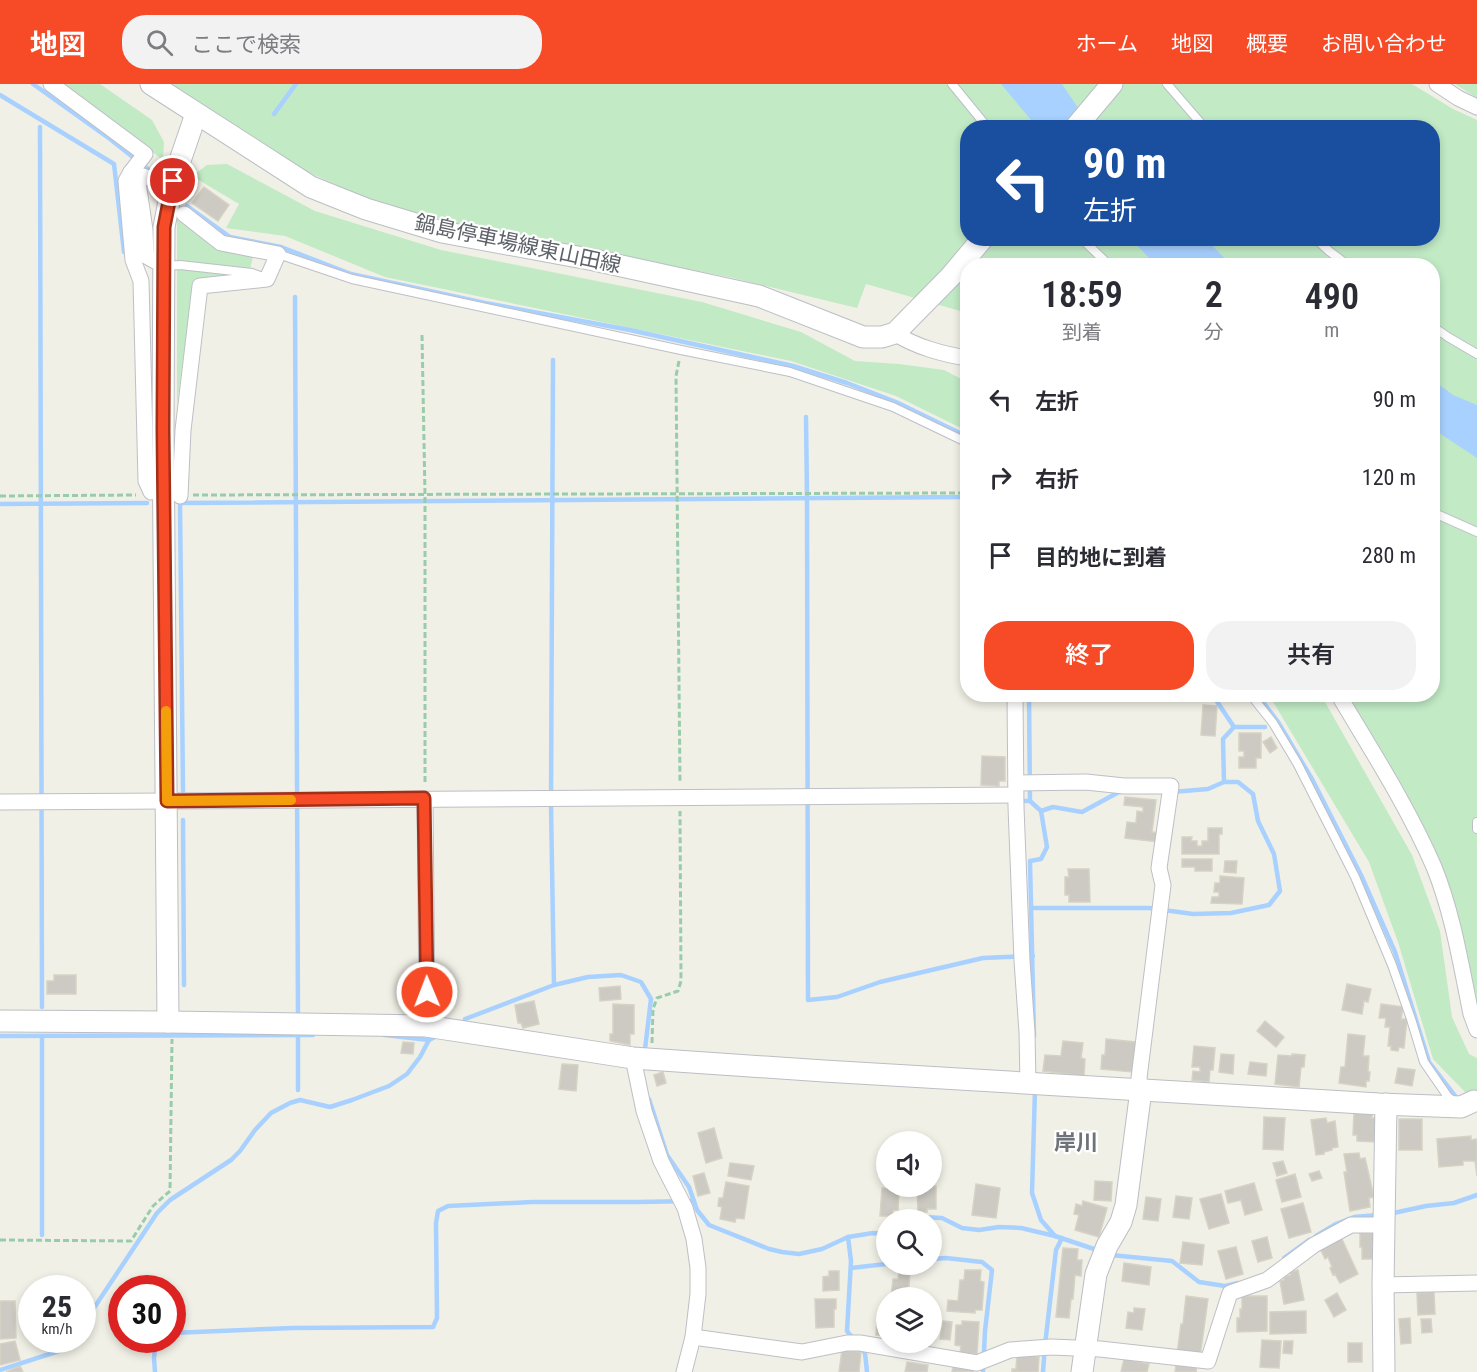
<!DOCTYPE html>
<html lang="ja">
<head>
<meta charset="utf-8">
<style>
  body { margin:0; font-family:"Roboto Condensed","Noto Sans JP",sans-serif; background:#f2f2f3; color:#2b2b33; height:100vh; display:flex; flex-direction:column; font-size:22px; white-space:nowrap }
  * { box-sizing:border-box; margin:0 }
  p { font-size:20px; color:#7c7c81 }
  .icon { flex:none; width:33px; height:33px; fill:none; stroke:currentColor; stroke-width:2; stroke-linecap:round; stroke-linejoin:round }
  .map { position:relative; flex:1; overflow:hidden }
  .sheet { position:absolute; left:960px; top:174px; width:480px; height:444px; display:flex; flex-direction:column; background:#fff; border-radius:24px; box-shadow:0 3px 9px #0003 }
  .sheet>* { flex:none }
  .top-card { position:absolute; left:960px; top:36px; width:480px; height:126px; border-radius:24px; box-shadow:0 3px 9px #0003; background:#1a4fa0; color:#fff; overflow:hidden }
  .controls { position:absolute; left:876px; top:1047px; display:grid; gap:12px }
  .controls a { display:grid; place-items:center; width:66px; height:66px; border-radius:50%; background:#fff; box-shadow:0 3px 9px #0003; font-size:30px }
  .speed { position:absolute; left:18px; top:1191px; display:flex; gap:12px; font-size:30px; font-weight:700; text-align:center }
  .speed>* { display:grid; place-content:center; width:78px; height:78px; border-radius:50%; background:#fff; box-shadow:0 3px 9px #0003; line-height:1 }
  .speed small { font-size:15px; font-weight:400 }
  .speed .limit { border:9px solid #d22; background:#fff; color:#111 }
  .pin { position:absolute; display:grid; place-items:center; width:51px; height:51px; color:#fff; margin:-26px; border:3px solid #fff; border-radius:50%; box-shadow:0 2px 6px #0007 }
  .me { position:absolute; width:66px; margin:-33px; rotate:359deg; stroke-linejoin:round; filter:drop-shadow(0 0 4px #0008) }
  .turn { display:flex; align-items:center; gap:21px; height:126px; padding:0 24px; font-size:27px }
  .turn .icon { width:78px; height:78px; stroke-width:2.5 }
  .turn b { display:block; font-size:42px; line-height:51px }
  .eta { display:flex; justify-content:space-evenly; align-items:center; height:102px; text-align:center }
  .eta b { font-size:36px; font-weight:600; line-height:42px }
  .cta { display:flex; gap:12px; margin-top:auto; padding:12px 24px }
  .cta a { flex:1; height:69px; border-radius:24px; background:#f74a26; color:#fff; font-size:24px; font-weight:600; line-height:69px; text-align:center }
  .cta a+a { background:#f2f2f3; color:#2b2b33 }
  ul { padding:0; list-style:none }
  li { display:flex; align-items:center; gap:18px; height:78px; padding:0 24px }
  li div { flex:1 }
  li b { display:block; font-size:22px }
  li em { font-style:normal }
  header { display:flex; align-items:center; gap:36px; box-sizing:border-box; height:84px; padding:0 30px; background:#f74a26; color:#fff }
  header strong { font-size:28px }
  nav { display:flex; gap:33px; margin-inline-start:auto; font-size:21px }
  .search { width:420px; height:54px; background:#f2f2f3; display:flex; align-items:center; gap:15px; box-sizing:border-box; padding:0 21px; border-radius:24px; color:#7c7c81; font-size:22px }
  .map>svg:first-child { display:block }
</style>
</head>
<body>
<header>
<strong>地図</strong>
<div class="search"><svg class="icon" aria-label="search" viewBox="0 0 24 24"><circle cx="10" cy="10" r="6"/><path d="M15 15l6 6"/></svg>ここで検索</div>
<nav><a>ホーム</a><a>地図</a><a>概要</a><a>お問い合わせ</a></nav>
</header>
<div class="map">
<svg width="1477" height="1288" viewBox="0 0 1477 1288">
  <rect width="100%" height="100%" fill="#f1f0e6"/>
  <g fill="#c1eac5" fill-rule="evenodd">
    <polygon points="65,0 100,0 152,36 164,58 163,76"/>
    <path d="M169,0H1412L1453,25L1477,36V934L1433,772L1349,611L1432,610V182H968L967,229L866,200L857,224L729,193L475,144L369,116L295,82ZM968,44H1432V154H968Z"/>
    <polygon points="1455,0 1477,0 1477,14"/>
    <polygon points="227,80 315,127 441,166 702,218 801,248 855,277 899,280 944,286 967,298 967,347 896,312 791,277 385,193 285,152 226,144 239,120 192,92 207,81"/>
    <polygon points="177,134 215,164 253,172 249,190 193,200 177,321"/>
    <polygon points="1269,611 1321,611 1412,771 1440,847 1452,933 1469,970 1477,974 1477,1009 1466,1009 1433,975 1398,858 1369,778"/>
  </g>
  <g fill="#a8d1ff">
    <polygon points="1001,0 1062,0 1091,43 1037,43"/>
    <polygon points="1131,155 1206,155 1231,181 1156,181"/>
    <polygon points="1433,296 1453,311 1477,321 1477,374 1433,345"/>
  </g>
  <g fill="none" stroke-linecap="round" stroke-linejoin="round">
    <g stroke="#a8d1ff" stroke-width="4.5">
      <polyline points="33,0 110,55 153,89"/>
      <polyline points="0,11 114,80 124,168"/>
      <polyline points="274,30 296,0"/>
      <polyline points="40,43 42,923"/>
      <polyline points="187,122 230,153 281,163 351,190 485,219 630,246 793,282 847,299 896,318 968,353"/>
      <polyline points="295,213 298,933"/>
      <polyline points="553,276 551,721 554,901"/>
      <polyline points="806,333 807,414 808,916 837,913 880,898 983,874 1033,872"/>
      <polyline points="0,420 147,419"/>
      <polyline points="1029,610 1030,717"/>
      <polyline points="1212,610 1234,643"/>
      <polyline points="1257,610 1278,638 1312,695 1361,791 1395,868 1429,978 1456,1013 1459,1015"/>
      <polyline points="183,707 180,419 968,413"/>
      <polyline points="1172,708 1208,705 1224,698 1223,655 1234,643 1265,643"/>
      <polyline points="1019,717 1030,717 1041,727 1053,723 1082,728 1119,708 1121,708"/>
      <polyline points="183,736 184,901"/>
      <polyline points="1032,824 1149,824 1193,830 1231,829 1269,821 1280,807 1274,770 1258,737 1253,710 1238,698 1224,698"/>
      <polyline points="465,935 554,901 588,893 621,891 641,898 651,915 645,965"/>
      <polyline points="298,949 298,1006"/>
      <polyline points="384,951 429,956"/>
      <polyline points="0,952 313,951"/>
      <polyline points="42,952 42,1151"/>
      <polyline points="1034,952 1030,777 1041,775 1047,763 1041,727"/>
      <polyline points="1035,1005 1032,1109 1041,1136 1055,1152"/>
      <polyline points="649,1015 667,1071 689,1103 697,1126 709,1141 769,1165 782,1168 799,1170 822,1165 848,1153 873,1149 886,1150"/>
      <polyline points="1389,1130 1426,1122 1454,1119 1477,1111"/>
      <polyline points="920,1136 923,1133 942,1134 962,1144 979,1146 999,1143 1021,1144 1055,1152 1100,1167"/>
      <polyline points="1316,1152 1336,1140 1354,1133 1378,1131"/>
      <polyline points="848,1153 851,1177 847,1247 854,1256"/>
      <polyline points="1111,1171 1172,1177 1199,1198 1225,1202 1238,1199"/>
      <polyline points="1284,1174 1309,1156"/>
      <polyline points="932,1175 946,1174 982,1178 992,1186 985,1247 983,1288"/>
      <polyline points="851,1184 886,1180"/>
      <polyline points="82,1242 157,1129 170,1116 231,1076 240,1067 255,1046 271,1029 290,1019 300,1016 330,1023 352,1016 389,1002 407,990 420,973 429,956 435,953"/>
      <polyline points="172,1249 293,1244 433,1243 437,1234 436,1139 438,1127 448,1122 532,1118 638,1118 694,1117"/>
      <polyline points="860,1263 865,1269 867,1288"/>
      <polyline points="0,1286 59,1267 73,1256"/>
      <polyline points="155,1288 154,1274 156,1256"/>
      <polyline points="1043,1288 1045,1261 1056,1166 1062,1154"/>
    </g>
  </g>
  <g fill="#cccac3" stroke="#d6d2c4" stroke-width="1.5">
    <polygon points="204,103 229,121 218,137 192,119"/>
    <polygon points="1203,621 1217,622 1215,652 1201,651"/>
    <polygon points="1239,649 1261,649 1261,674 1256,674 1256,684 1239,684 1239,673 1244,673 1244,667 1239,667"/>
    <polygon points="1271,653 1277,664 1270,669 1263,658"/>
    <polygon points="982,672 1005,673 1005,697 999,697 999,702 981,701"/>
    <polygon points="1125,713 1156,716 1152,748 1160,749 1159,758 1125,754 1127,738 1136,739 1137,727 1143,728 1143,723 1124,721"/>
    <polygon points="1208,744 1222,744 1222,750 1219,750 1219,770 1182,770 1182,753 1192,753 1191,757 1197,757 1197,762 1202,762 1202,757 1208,757"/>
    <polygon points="1182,775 1212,775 1212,787 1195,787 1195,783 1182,783"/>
    <polygon points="1225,777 1237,777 1236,789 1224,788"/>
    <polygon points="1068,785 1089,785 1090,818 1069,818 1069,811 1065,811 1065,793 1069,793"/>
    <polygon points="1220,792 1244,794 1242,820 1211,819 1212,813 1219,813 1219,808 1214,808 1215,799 1220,799"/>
    <polygon points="54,891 76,891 76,910 47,910 47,897 54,897"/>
    <polygon points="1347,900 1371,905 1368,918 1364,917 1362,930 1342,926"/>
    <polygon points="620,902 621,915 600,917 599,904"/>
    <polygon points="534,917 539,940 523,944 521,939 518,939 515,921"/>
    <polygon points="613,920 634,921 634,950 630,950 630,961 610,957 610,950 613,950"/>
    <polygon points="1381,920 1403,923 1401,935 1407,935 1404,964 1399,963 1398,967 1391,966 1391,962 1388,962 1390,943 1385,943 1386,934 1379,934"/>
    <polygon points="1265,937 1284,953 1276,963 1257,947"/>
    <polygon points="1348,950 1365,952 1363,972 1369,972 1368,988 1370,988 1369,997 1366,997 1366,1003 1339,999 1341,983 1345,983"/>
    <polygon points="1106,955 1136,958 1133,988 1101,985 1102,971 1105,971"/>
    <polygon points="1063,957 1083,959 1081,974 1085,975 1084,992 1043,987 1045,971 1061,972"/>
    <polygon points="403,958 414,959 413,970 401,969"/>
    <polygon points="1194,962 1215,964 1213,986 1210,986 1209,998 1192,996 1193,987 1200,988 1200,983 1192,983"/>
    <polygon points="1221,970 1234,971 1233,990 1219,988"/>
    <polygon points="1292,970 1305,971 1304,983 1301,983 1299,1003 1275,1000 1278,971 1292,972"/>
    <polygon points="1250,978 1267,980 1266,992 1248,990"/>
    <polygon points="562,980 578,981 576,1007 559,1005"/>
    <polygon points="1398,984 1415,986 1412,1002 1395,999"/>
    <polygon points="663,988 666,999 657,1002 654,991"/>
    <polygon points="1354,1029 1372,1030 1372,1034 1377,1034 1376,1058 1357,1057 1357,1051 1353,1051"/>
    <polygon points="1264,1033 1285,1034 1283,1066 1263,1065"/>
    <polygon points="1326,1034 1327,1039 1335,1037 1338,1063 1332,1064 1332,1066 1324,1068 1324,1070 1316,1071 1311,1036"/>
    <rect x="1399" y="1035" width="23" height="31"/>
    <polygon points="714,1044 722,1074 706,1079 698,1049"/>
    <polygon points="1471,1052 1471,1056 1477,1055 1477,1092 1475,1077 1463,1077 1463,1081 1439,1083 1437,1055"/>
    <polygon points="1359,1069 1360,1075 1365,1074 1374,1113 1369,1114 1370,1123 1350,1127 1344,1088 1347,1088 1344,1070"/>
    <polygon points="1283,1077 1287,1089 1277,1092 1273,1079"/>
    <polygon points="730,1079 754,1082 751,1096 728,1092"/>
    <polygon points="1319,1087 1322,1094 1312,1097 1309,1090"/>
    <polygon points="704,1089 710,1109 698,1112 693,1092"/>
    <polygon points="1295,1090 1301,1113 1282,1118 1276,1096"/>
    <polygon points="1095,1097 1112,1098 1111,1117 1094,1116"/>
    <polygon points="726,1098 749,1102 744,1135 736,1134 735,1138 720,1135 722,1123 718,1122 719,1114 723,1114"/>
    <polygon points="1254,1099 1262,1126 1245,1131 1241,1116 1228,1119 1225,1107"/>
    <polygon points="976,1100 1000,1104 996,1134 972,1131"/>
    <polygon points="936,1102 936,1125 927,1125 927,1128 918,1128 917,1103"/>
    <polygon points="882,1104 899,1105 898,1126 893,1126 892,1132 880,1132"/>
    <polygon points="1221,1110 1229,1139 1209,1145 1200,1115"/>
    <polygon points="1176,1112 1192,1114 1189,1135 1173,1133"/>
    <polygon points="1146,1113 1161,1115 1158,1137 1143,1135"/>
    <polygon points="1083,1117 1107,1124 1099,1153 1075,1146 1079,1131 1074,1130 1076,1120 1082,1122"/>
    <polygon points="1303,1119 1311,1148 1289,1154 1281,1125"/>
    <polygon points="1360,1149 1374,1149 1375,1175 1362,1175 1362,1163 1360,1163"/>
    <polygon points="1267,1153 1272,1174 1258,1178 1252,1157"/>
    <polygon points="1341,1153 1358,1190 1340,1199 1335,1190 1333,1191 1330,1184 1332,1183 1328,1173 1325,1175 1320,1164"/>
    <polygon points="1183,1158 1204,1161 1202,1181 1180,1179"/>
    <polygon points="1236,1163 1243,1190 1226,1195 1218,1167"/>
    <polygon points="1063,1164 1078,1165 1077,1176 1082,1176 1081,1192 1075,1191 1073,1215 1071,1215 1069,1234 1056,1233"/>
    <polygon points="1124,1179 1151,1183 1149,1201 1122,1197"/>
    <polygon points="899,1186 910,1187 908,1214 891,1214 893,1195 898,1195"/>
    <polygon points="965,1186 981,1186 980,1197 984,1198 982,1226 975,1226 975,1229 947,1227 948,1216 958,1217 960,1196 964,1196"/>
    <polygon points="1298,1186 1304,1216 1284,1220 1280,1197 1284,1196 1284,1193 1291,1191 1290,1188"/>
    <polygon points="829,1187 839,1187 839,1206 823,1207 823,1193 829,1192"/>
    <polygon points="1434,1208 1435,1230 1418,1231 1417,1209"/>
    <polygon points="1337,1209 1346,1226 1334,1233 1325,1216"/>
    <polygon points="1186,1212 1208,1215 1200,1273 1177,1270 1181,1240 1183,1240"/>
    <polygon points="1242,1212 1267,1212 1267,1247 1237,1248 1237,1234 1240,1234 1240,1225 1242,1225"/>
    <polygon points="815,1215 836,1215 836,1225 834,1225 834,1243 816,1244"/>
    <polygon points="0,1217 15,1217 16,1254 0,1255"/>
    <polygon points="1134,1224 1145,1225 1142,1246 1126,1244 1128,1228 1134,1229"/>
    <polygon points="1306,1227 1306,1249 1270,1250 1270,1228"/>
    <polygon points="886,1228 886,1251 876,1251 877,1238 880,1238 881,1232 886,1232"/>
    <polygon points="1410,1234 1411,1259 1401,1260 1399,1235"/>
    <polygon points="1421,1235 1431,1235 1432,1248 1422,1249"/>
    <polygon points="943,1237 952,1238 950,1256 940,1255"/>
    <polygon points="962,1237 979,1238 977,1270 960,1269 961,1262 955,1261 956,1241 962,1241"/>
    <polygon points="1262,1256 1281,1257 1279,1284 1260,1283"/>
    <polygon points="15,1257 20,1276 0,1281 0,1260"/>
    <polygon points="1284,1257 1293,1257 1292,1270 1283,1269"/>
    <rect x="1348" y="1259" width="14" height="19"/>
    <polygon points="842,1266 861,1268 859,1288 839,1288"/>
    <polygon points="1017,1271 1039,1273 1038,1288 1012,1288 1012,1285 1016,1285"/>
    <polygon points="1124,1275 1149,1280 1147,1288 1121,1288"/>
    <polygon points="907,1278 928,1281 927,1288 905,1288"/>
    <polygon points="1176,1281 1197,1283 1196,1288 1175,1288"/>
    <polygon points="20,1282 23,1288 6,1288"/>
    <polygon points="953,1283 973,1284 973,1288 952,1288"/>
  </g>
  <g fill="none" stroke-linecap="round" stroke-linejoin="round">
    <polyline stroke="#ccccc6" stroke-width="15" stroke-dasharray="15 8" stroke-linecap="butt" points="149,94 173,119"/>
    <defs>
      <g id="lane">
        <polyline points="952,0 988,44"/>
        <polyline points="1167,0 1205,44"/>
        <polyline points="1081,154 1110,182"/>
        <polyline points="1315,154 1329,167 1349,182"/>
        <polyline points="278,170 352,195 681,266 790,288 893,323 968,359"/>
        <polyline points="165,182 180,181 252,189 260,192"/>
        <polyline points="1432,242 1448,253 1477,270"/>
        <polyline points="1432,428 1477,448"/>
        <polyline points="1250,610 1273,639 1297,679 1355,793 1392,881 1411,935 1424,978 1448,1013 1455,1018"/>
        <polyline points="1477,738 1477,745"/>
      </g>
      <g id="street">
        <polyline points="51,0 145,70 131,88 138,98 145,146 146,172 164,182"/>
        <polyline points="1437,0 1458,14 1477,23"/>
        <polyline points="149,94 131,88 126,97 133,176 141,197 146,397 151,408"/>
        <path d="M895,249C913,262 945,271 968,274"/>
        <polyline points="180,412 183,346 200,202 267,195 278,170 221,159 184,130"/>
        <polyline points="1015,610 1016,723 1022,877 1027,948 1028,999"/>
        <path d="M1338,610C1372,667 1408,723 1434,783C1453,830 1461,881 1471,930L1477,946"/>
        <polyline points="1016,699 1086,698 1124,702 1171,702 1159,784 1163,801 1139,994 1141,1006"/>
        <polyline points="425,715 427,931 426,942"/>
        <path d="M0,718C338,718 677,712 1015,711"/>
        <polyline points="633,974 644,1027 661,1077 685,1124 694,1155 698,1184 698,1210 693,1253 684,1288"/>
        <polyline points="1383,1201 1477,1199"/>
        <polyline points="693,1253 802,1268 847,1259 860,1259 977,1279 1010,1266 1051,1263 1100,1265 1208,1277 1230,1209 1267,1196 1314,1161 1351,1141 1384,1141"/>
      </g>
      <g id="secondary">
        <polyline points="151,0 311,103 366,125 442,148 594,176 759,212 863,253 882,253 895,249 951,192 983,154"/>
        <polyline points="1075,44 1112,0"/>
        <polyline points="0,937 168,938 163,345 164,143 173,97 196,30"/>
        <polyline points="168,938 426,942 633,974 824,987 1379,1020 1461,1023 1474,1017"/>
        <polyline points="1082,1288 1096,1190 1107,1162 1121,1138 1126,1121 1141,1006"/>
        <polyline points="1384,1288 1383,1201 1386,1020"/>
      </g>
    </defs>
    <use href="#lane" stroke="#bebfc6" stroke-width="10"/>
    <use href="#street" stroke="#bebfc6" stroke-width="17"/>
    <use href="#secondary" stroke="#bbbec5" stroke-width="23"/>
    <g stroke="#99ccad" stroke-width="3" stroke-dasharray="6 3" stroke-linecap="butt">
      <polyline points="422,251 425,411 425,701"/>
      <polyline points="679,277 676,292 680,699"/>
      <polyline points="193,411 968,409"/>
      <polyline points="0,412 136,411"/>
      <polyline points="652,959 653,925 657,914 678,907 681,897 680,727"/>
      <polyline points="0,1156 131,1157 153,1122 170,1107 172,955"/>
    </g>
    <use href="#lane" stroke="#fff" stroke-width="8"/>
    <use href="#street" stroke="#fff" stroke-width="15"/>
    <use href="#secondary" stroke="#fff" stroke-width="21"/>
  </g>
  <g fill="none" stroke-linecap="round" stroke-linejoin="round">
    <defs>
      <polyline id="route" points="173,97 164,143 163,345 167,717 424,714 427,908"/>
    </defs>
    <use href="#route" stroke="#a13019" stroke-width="15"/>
    <use href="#route" stroke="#f74a26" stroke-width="10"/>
    <polyline stroke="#f59e0b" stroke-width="10" points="166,627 167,717 291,716"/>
  </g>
  <g text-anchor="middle" stroke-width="4.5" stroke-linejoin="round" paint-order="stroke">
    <g font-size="21" fill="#5d6168" stroke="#fff">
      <text transform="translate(518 160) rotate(12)" y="7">鍋島停車場線東山田線</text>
    </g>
    <g font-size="22" font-weight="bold" fill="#6e737a" stroke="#fff">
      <text x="1076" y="1066">岸川</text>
    </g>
  </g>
</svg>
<div class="controls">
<a><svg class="icon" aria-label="sound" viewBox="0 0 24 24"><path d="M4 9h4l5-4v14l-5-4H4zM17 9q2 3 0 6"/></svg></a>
<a><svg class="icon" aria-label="search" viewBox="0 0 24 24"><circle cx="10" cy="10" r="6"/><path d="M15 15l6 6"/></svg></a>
<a><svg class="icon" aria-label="layers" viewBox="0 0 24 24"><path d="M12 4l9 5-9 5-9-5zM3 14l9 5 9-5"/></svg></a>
</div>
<div class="speed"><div>25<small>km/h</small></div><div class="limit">30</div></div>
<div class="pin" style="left:173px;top:97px;background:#d93025"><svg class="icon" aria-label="arrive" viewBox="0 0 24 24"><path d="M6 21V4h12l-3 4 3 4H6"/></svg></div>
<svg class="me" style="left:427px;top:908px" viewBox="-20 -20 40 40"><circle r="17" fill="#f74a26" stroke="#fff" stroke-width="3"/><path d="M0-11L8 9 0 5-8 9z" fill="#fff"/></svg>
<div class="top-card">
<div class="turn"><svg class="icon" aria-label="left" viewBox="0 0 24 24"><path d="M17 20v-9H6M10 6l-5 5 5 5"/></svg><div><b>90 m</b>左折</div></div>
</div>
<section class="sheet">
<div class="eta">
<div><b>18:59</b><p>到着</p></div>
<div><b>2</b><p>分</p></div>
<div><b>490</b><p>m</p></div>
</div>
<ul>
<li><svg class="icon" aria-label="left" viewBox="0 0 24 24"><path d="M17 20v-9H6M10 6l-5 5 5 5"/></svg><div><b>左折</b></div><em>90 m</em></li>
<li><svg class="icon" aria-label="right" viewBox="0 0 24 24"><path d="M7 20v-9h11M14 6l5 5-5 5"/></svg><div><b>右折</b></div><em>120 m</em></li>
<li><svg class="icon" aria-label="arrive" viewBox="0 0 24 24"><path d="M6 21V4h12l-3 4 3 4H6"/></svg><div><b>目的地に到着</b></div><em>280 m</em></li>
</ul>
<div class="cta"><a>終了</a><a>共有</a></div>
</section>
</div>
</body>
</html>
